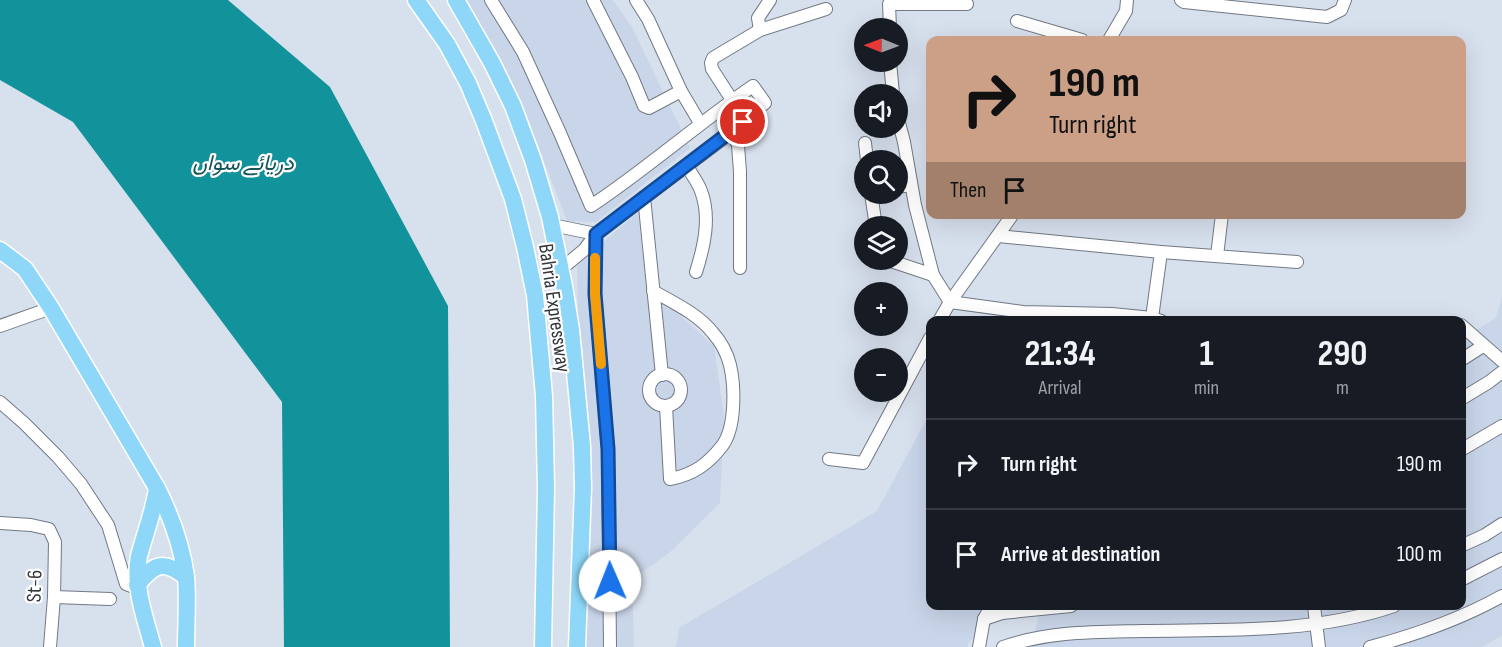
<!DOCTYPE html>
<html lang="en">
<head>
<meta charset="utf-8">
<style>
  body { margin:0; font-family:"Sofia Sans Condensed",Vazirmatn,sans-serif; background:#20242c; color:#f1f3f6; height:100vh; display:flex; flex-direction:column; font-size:22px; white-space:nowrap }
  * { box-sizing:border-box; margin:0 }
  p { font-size:20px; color:#9ea1a6 }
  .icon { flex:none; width:33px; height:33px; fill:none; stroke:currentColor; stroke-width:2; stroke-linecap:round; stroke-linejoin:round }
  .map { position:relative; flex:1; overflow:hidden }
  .sheet { position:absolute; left:926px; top:316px; width:540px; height:294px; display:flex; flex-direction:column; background:#171b24; border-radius:12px; box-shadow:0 6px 24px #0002 }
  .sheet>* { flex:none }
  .guide { position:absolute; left:926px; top:36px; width:540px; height:183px; border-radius:12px; box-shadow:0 6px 24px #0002; background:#cba087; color:#111; overflow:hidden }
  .needle { width:39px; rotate:271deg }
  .tools { position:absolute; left:854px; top:18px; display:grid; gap:12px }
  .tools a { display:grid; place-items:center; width:54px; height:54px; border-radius:50%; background:#171b24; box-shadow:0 6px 24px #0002; font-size:30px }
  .pin { position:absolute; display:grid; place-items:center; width:51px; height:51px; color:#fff; margin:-26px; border:3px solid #fff; border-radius:50%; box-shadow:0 2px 6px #0007 }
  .me { position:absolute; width:66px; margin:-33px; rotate:359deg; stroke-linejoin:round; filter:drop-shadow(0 0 4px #0008) }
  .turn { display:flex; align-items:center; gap:21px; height:126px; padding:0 24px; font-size:27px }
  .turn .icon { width:78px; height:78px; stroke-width:2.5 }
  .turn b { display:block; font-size:42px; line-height:51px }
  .then { display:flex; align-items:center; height:57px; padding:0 24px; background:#0003; gap:12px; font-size:22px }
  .eta { display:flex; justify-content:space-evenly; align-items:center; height:102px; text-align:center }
  .eta b { font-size:36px; font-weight:700; line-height:42px }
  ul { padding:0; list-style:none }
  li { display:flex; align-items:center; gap:18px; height:90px; padding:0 24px; border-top:2px solid #363941 }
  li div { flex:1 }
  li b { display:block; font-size:22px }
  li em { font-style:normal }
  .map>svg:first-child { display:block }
</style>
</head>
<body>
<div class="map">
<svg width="1502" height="647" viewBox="0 0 1502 647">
  <rect width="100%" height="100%" fill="#d7e0ed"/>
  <g fill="#c9d5e9">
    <polygon points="464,0 613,0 632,27 690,148 596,222 567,221 521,101"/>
    <polygon points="638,212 648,300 675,311 714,346 724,416 720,503 669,553 632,579 634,647 584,647 577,265"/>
    <polygon points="1502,297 1502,636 1482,647 1031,647 1041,606 1461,606 1461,339 1496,318"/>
    <polygon points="930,413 930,606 1000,606 968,644 968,647 676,647 679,628 877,511"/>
  </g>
  <polygon fill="#12939c" points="0,0 228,0 330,87 448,306 450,647 284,647 282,402 73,122 0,80"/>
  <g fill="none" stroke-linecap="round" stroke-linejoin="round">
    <defs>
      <g id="minor">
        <path d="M491,0L523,52L560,133L591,206C647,169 697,124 753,86L765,103L758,108L732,132L596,234L552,225"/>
        <polyline points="593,0 632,77 644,106 649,108 681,91"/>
        <polyline points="636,0 648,19 681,91 700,123"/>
        <polyline points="1181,0 1184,2 1327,17 1341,10 1345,0"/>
        <polyline points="1017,21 1082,40"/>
        <polyline points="890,28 889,4 967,4"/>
        <polyline points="760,30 758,18 770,0"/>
        <polyline points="1109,40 1126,11 1127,0"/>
        <polyline points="890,62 893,94"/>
        <polyline points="732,100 712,69 711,63 713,58 760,30 826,9"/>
        <polyline points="897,115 904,142 915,205 933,275 950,302 1023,312 1112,314 1152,318 1161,321"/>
        <polyline points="732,132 738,145 740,172 740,268"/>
        <polyline points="865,143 867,160"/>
        <path d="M687,166C691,174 698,182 701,191C711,217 704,247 696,272"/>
        <polyline points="897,187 911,185"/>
        <polyline points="871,194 876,226"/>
        <polyline points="644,197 662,375"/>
        <polyline points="596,234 595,294 608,449 610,647"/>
        <polyline points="998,236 1161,252 1297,262"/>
        <polyline points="1217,256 1222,214"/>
        <polyline points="888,260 933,275"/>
        <polyline points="561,269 584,250 596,234"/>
        <path d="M653,291C674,303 698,314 713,333C721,342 727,353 730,365C735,386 736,428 722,446C708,464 693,475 670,479L666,406"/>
        <polyline points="1152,318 1161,252"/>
        <polyline points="939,321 950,302 1013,214"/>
        <polyline points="1461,325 1502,361"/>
        <polyline points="0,326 51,308"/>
        <polyline points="1461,360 1483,346"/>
        <circle cx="665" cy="390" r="16"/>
        <polyline points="1461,399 1489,382 1502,372"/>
        <polyline points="0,402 24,423 58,457 81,484 108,525 126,584 131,586 137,585"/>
        <polyline points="1461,450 1502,426"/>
        <polyline points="829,459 863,463 930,338"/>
        <polyline points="0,523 31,525 49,529 55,542 54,597 50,647"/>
        <polyline points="1461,546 1485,535 1502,524"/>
        <polyline points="1461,580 1502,559"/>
        <polyline points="54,597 110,599"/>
        <polyline points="1314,606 1319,647"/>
        <polyline points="984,619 1002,613 1071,606"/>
        <polyline points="979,647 984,619 991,606"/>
        <path d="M1003,647C1049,631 1095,632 1143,631C1225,630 1316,633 1394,606"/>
        <path d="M1370,647C1415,635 1461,619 1502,596"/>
      </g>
      <g id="major">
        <polyline points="416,0 447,44 468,83 484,121 513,199 525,247 535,295 544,396 546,488 543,647"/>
        <polyline points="456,0 492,63 513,106 533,160 550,217 564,286 571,330 582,446 583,488 577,647"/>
        <path d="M0,250L25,269L51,308L157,488C171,516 182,546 186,577C188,600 186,624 186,647"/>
        <path d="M137,585C154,564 163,559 186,577"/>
        <path d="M153,647C145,618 133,586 139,556C145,533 154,511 157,488"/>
      </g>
    </defs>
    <use href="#minor" stroke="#727985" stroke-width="14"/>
    <use href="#major" stroke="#fff" stroke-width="19"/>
    <use href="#minor" stroke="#fff" stroke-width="12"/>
    <use href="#major" stroke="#8ed7f8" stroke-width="16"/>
  </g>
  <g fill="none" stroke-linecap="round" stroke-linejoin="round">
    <defs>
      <polyline id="route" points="610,581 608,449 595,294 596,234 743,122"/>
    </defs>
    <use href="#route" stroke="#114b97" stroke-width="15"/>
    <use href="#route" stroke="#1a73e8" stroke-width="10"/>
    <polyline stroke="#f59e0b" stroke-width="10" points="595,258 595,294 601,364"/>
  </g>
  <g text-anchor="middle" stroke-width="4.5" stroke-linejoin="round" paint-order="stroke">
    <g font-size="21" fill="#33363c" stroke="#fff">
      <text transform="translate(555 308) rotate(82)" y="7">Bahria Expressway</text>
      <text transform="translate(34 586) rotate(-88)" y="7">St-6</text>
    </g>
    <g font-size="22" font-style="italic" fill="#15555a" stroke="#fff">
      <text x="243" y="170">دریائے سواں</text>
    </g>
  </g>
</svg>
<div class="tools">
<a><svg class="needle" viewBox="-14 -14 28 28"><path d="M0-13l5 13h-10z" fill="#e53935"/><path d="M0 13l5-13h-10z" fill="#9ea1a6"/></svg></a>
<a><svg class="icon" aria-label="sound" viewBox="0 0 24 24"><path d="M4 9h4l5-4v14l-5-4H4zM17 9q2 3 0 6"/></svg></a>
<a><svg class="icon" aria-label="search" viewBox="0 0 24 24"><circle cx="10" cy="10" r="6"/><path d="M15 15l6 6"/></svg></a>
<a><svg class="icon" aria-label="layers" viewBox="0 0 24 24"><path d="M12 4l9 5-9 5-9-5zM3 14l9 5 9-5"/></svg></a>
<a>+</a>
<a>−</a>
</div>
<div class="pin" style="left:743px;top:122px;background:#d93025"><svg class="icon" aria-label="arrive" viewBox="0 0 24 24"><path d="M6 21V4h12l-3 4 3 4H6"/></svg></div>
<svg class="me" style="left:610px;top:581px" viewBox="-20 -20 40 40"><circle r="19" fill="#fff"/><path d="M0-13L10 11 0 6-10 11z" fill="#1a73e8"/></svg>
<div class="guide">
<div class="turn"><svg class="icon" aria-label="right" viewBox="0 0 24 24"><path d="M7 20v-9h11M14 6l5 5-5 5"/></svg><div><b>190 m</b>Turn right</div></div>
<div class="then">Then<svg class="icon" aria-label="arrive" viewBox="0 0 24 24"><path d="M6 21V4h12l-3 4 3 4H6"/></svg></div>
</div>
<section class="sheet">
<div class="eta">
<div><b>21:34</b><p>Arrival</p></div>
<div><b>1</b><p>min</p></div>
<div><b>290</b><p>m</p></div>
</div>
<ul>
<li><svg class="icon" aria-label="right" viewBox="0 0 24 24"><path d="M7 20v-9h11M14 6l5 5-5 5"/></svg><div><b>Turn right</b></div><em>190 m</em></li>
<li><svg class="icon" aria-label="arrive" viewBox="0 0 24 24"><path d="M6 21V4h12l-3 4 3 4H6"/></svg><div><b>Arrive at destination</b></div><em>100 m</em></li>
</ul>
</section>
</div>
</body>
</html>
